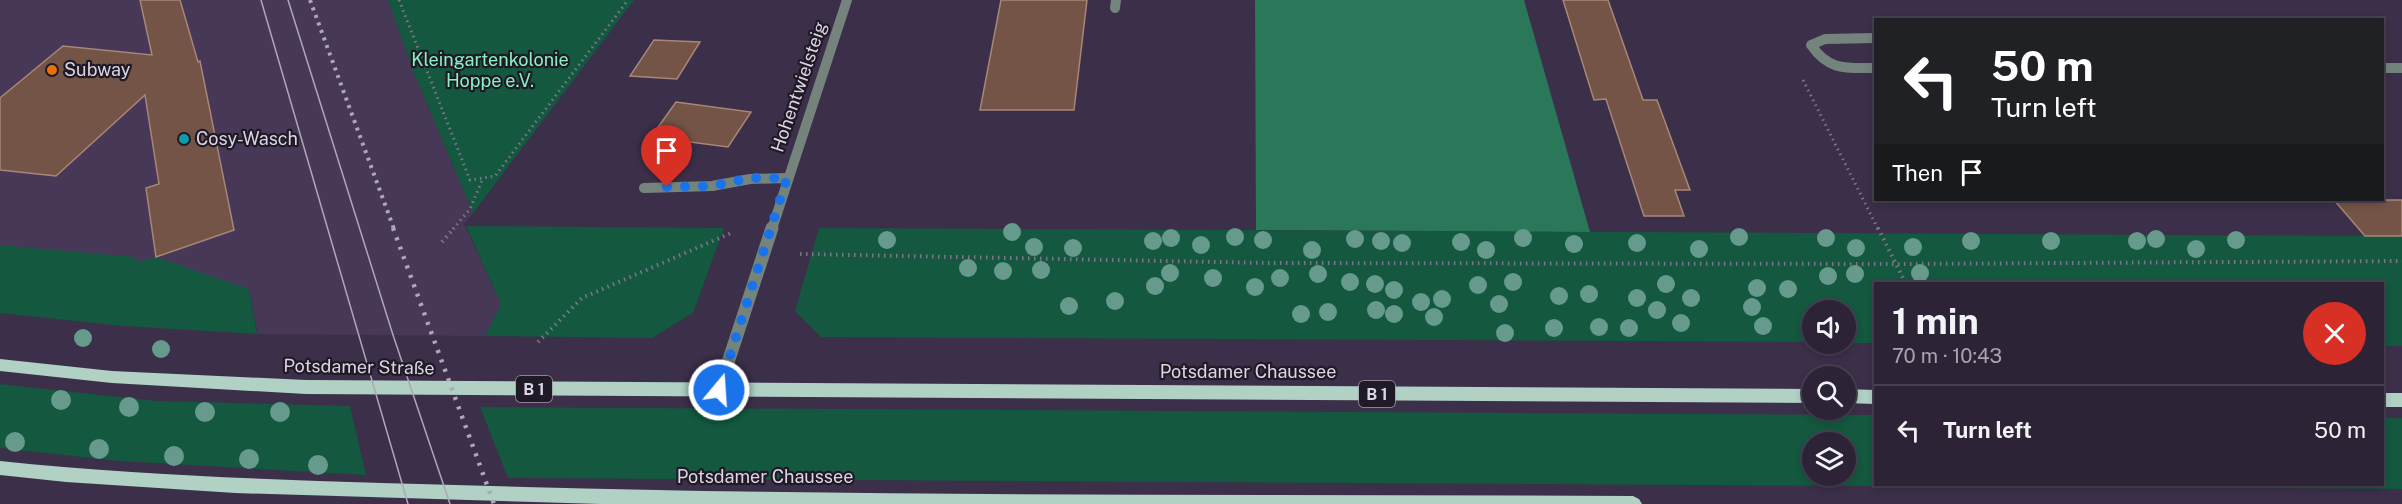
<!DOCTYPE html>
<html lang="en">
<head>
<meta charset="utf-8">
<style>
  body { margin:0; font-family:"Public Sans",sans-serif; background:#392f42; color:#f1f3f6; height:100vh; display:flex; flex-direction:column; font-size:22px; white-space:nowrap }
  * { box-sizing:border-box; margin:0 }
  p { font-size:20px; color:#a7a4ad }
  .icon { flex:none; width:33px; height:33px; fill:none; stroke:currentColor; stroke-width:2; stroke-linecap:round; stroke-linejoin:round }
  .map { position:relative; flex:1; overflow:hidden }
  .side { position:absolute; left:1874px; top:282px; width:510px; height:204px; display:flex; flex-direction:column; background:#2d2337; border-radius:0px; box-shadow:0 3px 9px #0003,0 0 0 2px #484052 }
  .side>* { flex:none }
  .top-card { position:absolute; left:1874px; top:18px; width:510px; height:183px; border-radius:0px; box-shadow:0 3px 9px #0003,0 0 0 2px #484052; background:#202124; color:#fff; overflow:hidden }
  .tools { position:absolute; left:1802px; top:300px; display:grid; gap:12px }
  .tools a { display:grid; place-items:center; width:54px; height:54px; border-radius:50%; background:#2d2337; box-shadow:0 3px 9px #0003,0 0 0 2px #484052; font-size:30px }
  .pin { position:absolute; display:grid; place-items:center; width:51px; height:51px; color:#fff; margin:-62px -26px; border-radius:50% 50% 50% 0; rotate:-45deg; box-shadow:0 0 6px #0007 }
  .pin .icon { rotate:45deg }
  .me { position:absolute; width:66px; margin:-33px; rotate:18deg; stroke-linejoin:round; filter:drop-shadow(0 0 4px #0008) }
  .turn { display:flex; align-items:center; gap:21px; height:126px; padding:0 18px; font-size:27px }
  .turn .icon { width:78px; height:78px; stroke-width:2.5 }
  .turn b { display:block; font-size:42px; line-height:51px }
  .then { display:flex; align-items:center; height:57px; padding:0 18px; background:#0003; gap:12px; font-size:22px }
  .round { display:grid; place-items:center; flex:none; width:63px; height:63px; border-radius:32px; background:#392f42 }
  .head { display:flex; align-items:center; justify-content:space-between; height:102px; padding:0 18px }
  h1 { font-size:36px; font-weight:700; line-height:45px }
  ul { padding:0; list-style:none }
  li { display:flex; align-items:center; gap:18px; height:90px; padding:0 18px; border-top:2px solid #484052 }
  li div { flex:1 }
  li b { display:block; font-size:22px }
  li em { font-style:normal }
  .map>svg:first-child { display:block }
</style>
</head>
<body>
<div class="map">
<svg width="2402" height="504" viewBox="0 0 2402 504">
  <rect width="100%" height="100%" fill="#3c2f49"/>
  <polygon fill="#483858" points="0,0 388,0 414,73 473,213 464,224 501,304 485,336 258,334 249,289 0,280"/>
  <g fill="#13583f" fill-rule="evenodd">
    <polygon points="388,0 634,0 473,213 414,73"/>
    <polygon points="466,226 724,228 693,313 652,338 485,336 501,304"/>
    <polygon points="819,228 2402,236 2402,346 2382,346 2382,284 1875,284 1875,343 1845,343 1845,310 1812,310 1812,342 821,337 795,311"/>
    <polygon points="0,245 134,257 139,262 156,257 249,289 257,334 122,326 0,313"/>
    <polygon points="0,384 156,401 350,406 366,475 118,461 0,448"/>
    <path d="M480,407L1875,415V484H2382V418H2402V489L508,478ZM1845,442V476H1812V442Z"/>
  </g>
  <polygon fill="#2a7759" points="1255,0 1524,0 1590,232 1256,230"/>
  <g fill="#745447" stroke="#a88678" stroke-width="1.5">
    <polygon points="140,0 180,0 198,62 200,61 234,230 156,257 146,188 159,184 145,95 56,176 0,170 0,98 63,46 152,55"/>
    <polygon points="1001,0 1087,0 1074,110 980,110"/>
    <polygon points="1563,0 1608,0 1643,100 1657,100 1690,190 1675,190 1684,216 1644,216 1606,99 1594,100"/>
    <polygon points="654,40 700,42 677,79 630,76"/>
    <polygon points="676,102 751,112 728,147 651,137"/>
    <polygon points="2334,200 2402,200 2402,236 2365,236"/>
  </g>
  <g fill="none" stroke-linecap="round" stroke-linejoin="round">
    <g stroke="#7f758b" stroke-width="3" stroke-dasharray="1.5 4" stroke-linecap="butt">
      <polyline points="399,0 470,180 495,176 628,0"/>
      <polyline points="1803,80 1878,229"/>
      <polyline points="453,229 470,209 483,178"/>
    </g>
    <g stroke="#7f758b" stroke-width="4" stroke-dasharray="1.5 4.5" stroke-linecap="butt">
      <polyline points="1878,228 1906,284"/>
      <polyline points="442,242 454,228"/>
      <polyline points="800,254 1269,263 1896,264 2402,261"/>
      <polyline points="538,342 582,298 731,233"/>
    </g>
    <g stroke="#74847d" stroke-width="10">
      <polyline points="1115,8 1116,0"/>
      <polyline points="644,188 712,186 750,179 787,178"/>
    </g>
    <g stroke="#74847d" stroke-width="10">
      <path d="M1875,38L1825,39L1811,45C1829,71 1846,68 1875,68"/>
      <polyline points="2382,68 2402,68"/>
      <polyline points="772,229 847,0"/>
    </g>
    <polyline stroke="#74847d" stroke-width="13" points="719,390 772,228"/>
    <g fill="#b0d1c4" fill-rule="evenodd">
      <polygon points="0,359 112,371 306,380 1812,389 1812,403 306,394 112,383 0,371"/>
      <polygon points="1845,389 1875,390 1875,404 1845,403"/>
      <rect x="2382" y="393" width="20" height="14"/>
      <path d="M0,461C174,479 350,482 525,487C894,497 1264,494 1633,496L1639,499L1642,504H600L235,493L66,482L0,475Z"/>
    </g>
    <g stroke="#afa6b9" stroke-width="1.5">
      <polyline points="261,0 408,504"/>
      <polyline points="288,0 393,335 450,504"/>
    </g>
    <polyline stroke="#afa6b9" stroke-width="4" stroke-dasharray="3 5" stroke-linecap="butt" points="310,0 394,229"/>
    <polyline stroke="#afa6b9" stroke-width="4.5" stroke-dasharray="3 7" stroke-linecap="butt" points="393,228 494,504"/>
  </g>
  <g fill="#659a8c">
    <circle cx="1012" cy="232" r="9"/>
    <circle cx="1235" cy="237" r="9"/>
    <circle cx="1739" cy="237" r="9"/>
    <circle cx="1171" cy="238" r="9"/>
    <circle cx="1523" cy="238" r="9"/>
    <circle cx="1826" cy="238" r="9"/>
    <circle cx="1355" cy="239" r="9"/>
    <circle cx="2156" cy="239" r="9"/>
    <circle cx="887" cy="240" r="9"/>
    <circle cx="1263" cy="240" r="9"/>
    <circle cx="2236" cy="240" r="9"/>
    <circle cx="1153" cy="241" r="9"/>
    <circle cx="1381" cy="241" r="9"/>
    <circle cx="1971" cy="241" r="9"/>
    <circle cx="2051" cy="241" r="9"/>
    <circle cx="2137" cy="241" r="9"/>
    <circle cx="1461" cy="242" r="9"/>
    <circle cx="1402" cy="243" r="9"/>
    <circle cx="1637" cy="243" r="9"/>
    <circle cx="1574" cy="244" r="9"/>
    <circle cx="1201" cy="245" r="9"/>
    <circle cx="1034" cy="247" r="9"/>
    <circle cx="1913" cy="247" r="9"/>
    <circle cx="1073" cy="248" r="9"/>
    <circle cx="1856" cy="248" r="9"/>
    <circle cx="1699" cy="249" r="9"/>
    <circle cx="2196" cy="249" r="9"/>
    <circle cx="1312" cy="250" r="9"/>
    <circle cx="1486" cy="250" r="9"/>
    <circle cx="968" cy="268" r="9"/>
    <circle cx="1041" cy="270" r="9"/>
    <circle cx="1003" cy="271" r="9"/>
    <circle cx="1170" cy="273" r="9"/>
    <circle cx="1920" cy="273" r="9"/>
    <circle cx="1318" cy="274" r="9"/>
    <circle cx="1855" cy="274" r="9"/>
    <circle cx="1828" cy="276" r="9"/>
    <circle cx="1213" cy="278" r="9"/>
    <circle cx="1280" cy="278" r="9"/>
    <circle cx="1350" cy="282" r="9"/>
    <circle cx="1513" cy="282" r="9"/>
    <circle cx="1375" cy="284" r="9"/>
    <circle cx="1666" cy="284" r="9"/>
    <circle cx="1478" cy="285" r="9"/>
    <circle cx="1155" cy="286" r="9"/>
    <circle cx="1255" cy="287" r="9"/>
    <circle cx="1757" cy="288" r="9"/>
    <circle cx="1788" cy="289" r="9"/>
    <circle cx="1394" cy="290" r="9"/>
    <circle cx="1589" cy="294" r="9"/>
    <circle cx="1559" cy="296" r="9"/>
    <circle cx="1637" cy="298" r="9"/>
    <circle cx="1691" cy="298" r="9"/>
    <circle cx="1442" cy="299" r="9"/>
    <circle cx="1115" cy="301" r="9"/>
    <circle cx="1421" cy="302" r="9"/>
    <circle cx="1499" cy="304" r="9"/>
    <circle cx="1069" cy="306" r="9"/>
    <circle cx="1752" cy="307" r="9"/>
    <circle cx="1376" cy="310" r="9"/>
    <circle cx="1657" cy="310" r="9"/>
    <circle cx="1328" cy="312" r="9"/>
    <circle cx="1301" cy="314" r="9"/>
    <circle cx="1394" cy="314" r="9"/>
    <circle cx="1434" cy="317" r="9"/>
    <circle cx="1681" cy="323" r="9"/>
    <circle cx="1763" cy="326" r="9"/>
    <circle cx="1599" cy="327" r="9"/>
    <circle cx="1554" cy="328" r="9"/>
    <circle cx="1629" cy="328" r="9"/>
    <circle cx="1505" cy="333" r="9"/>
    <circle cx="83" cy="338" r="9"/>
    <circle cx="161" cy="349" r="9"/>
    <circle cx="61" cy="400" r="10"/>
    <circle cx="129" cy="407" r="10"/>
    <circle cx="205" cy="412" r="10"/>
    <circle cx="280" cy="412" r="10"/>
    <circle cx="15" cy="442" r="10"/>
    <circle cx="99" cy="449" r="10"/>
    <circle cx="174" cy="456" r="10"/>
    <circle cx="249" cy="459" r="10"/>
    <circle cx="318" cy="465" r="10"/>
  </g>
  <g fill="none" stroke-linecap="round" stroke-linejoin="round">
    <polyline stroke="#1a73e8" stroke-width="10" stroke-dasharray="0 18" points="667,187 712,186 750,178 787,178 719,390"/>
  </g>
  <circle fill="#e8710a" stroke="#201a26" stroke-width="2" cx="52" cy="70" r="6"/>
  <circle fill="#0f9aa8" stroke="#201a26" stroke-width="2" cx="184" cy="139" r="6"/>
  <g text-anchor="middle" stroke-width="4.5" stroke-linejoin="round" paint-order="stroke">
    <g fill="#201a26" stroke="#a49dac" stroke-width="1.5">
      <rect x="516" y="376" width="36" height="26" rx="4.5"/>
      <rect x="1359" y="381" width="36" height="26" rx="4.5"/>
    </g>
    <g font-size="16" font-weight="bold" fill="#dcd5e5">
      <text x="534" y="395">B 1</text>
      <text x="1377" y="400">B 1</text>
    </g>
    <g font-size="18" fill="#86f1c3" stroke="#201a26">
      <text x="490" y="66">Kleingartenkolonie<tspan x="490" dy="21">Hoppe e.V.</tspan></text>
    </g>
    <g font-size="18" fill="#dcd5e5" stroke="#201a26" text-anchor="start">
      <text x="64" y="76">Subway</text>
      <text x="196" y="145">Cosy-Wasch</text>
    </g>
    <g font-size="18" fill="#dcd5e5" stroke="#201a26">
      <text transform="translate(799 87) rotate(-71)" y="6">Hohentwielsteig</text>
      <text transform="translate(359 367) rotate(1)" y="6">Potsdamer Straße</text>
      <text x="1248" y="378">Potsdamer Chaussee</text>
      <text x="765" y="483">Potsdamer Chaussee</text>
    </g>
  </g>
</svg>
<div class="tools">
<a><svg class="icon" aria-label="sound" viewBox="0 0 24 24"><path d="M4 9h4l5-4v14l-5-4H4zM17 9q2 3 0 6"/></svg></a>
<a><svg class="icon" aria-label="search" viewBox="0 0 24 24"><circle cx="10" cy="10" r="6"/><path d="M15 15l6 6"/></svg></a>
<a><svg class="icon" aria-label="layers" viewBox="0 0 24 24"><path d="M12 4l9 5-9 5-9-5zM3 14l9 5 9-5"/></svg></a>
</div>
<div class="pin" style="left:667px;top:187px;background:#d93025"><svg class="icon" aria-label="arrive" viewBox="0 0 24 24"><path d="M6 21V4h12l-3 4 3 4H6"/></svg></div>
<svg class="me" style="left:719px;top:390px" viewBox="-20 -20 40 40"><circle r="17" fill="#1a73e8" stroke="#fff" stroke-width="3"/><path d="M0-11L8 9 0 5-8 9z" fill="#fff"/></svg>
<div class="top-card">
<div class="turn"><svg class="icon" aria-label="left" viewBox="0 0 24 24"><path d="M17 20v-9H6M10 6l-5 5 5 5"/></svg><div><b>50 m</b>Turn left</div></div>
<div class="then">Then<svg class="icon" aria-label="arrive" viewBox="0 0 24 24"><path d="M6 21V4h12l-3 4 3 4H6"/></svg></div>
</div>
<section class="side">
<div class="head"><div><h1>1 min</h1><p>70 m · 10:43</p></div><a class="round" style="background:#d93025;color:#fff"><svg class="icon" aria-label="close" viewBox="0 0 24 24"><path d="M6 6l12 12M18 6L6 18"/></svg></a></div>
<ul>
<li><svg class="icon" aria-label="left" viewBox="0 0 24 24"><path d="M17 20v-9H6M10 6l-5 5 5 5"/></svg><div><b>Turn left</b></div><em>50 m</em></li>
</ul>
</section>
</div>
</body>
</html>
